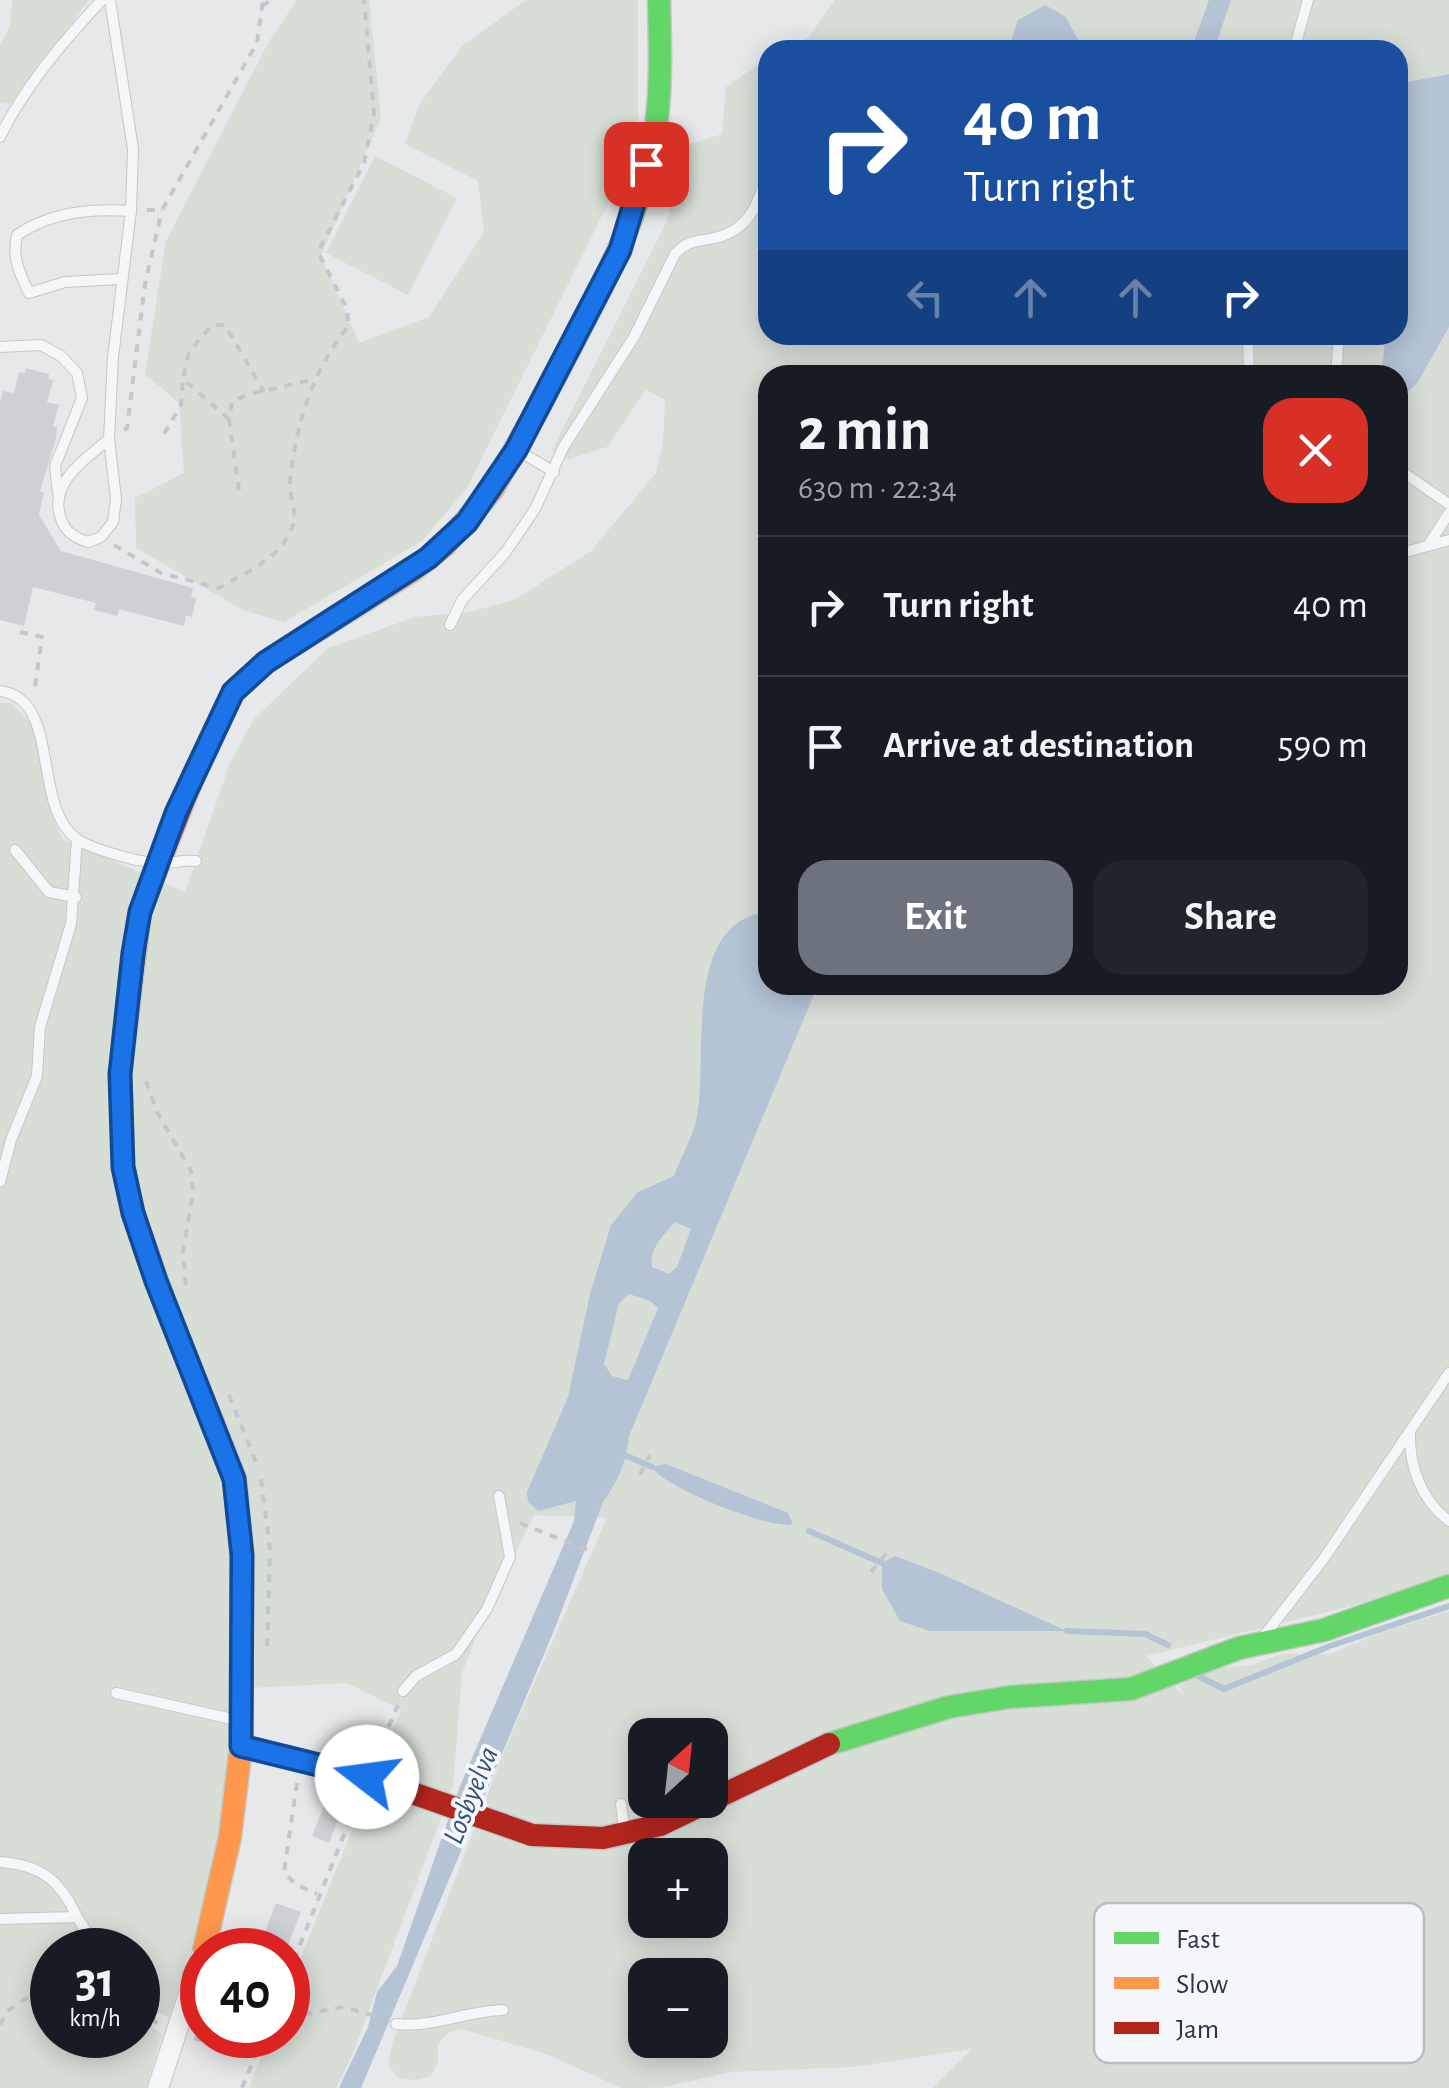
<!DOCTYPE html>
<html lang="en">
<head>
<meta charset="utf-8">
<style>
  body { margin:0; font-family:"Alegreya Sans",sans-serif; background:#20242c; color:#f1f3f6; height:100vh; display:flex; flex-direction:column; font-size:38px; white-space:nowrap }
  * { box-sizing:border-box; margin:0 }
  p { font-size:32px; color:#9ea1a6 }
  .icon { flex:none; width:55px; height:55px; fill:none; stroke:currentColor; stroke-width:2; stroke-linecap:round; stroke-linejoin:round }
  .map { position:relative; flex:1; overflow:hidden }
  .drawer { position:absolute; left:758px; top:365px; width:650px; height:630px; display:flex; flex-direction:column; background:#171b24; border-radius:30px; box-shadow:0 5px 25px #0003 }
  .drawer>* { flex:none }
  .banner { position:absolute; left:758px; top:40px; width:650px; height:305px; border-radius:30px; box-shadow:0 5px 25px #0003; background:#1a4fa0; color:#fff; overflow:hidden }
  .needle { width:65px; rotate:27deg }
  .controls { position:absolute; left:628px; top:1718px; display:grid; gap:20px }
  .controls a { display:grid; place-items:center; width:100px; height:100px; border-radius:20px; background:#171b24; box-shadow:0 5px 25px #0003; font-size:50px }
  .speed { position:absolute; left:30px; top:1928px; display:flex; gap:20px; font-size:50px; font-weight:700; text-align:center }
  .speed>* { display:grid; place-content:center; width:130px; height:130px; border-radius:50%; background:#171b24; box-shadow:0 5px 25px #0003; line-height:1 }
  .speed small { font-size:25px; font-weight:400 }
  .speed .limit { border:15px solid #d22; background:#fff; color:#111 }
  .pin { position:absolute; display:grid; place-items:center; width:85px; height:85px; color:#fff; margin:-42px; border-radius:20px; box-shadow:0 5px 15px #0006 }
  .me { position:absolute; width:110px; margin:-55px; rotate:285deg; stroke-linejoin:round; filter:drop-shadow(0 0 8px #0008) }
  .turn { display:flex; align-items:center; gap:35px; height:210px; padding:0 40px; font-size:45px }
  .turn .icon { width:130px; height:130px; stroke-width:2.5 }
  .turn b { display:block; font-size:70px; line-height:85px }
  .lanes { display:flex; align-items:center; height:95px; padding:0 40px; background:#0003; justify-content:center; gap:50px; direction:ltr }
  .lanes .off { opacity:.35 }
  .round { display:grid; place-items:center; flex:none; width:105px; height:105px; border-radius:30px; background:#20242c }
  .overview { display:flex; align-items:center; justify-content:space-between; height:170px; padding:0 40px }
  h1 { font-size:60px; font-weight:700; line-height:75px }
  .cta { display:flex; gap:20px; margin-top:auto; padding:20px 40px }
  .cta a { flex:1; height:115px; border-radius:30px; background:#6c737f; color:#fff; font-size:40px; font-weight:700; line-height:115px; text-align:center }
  .cta a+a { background:#20242c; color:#f1f3f6 }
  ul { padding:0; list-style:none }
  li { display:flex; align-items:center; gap:30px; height:140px; padding:0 40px; border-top:2px solid #363941 }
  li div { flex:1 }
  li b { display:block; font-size:38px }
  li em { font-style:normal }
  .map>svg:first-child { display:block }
</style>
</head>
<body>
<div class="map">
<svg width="1449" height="2088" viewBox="0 0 1449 2088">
  <rect width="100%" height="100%" fill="#e6e8ea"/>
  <g fill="#d6ded6" fill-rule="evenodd">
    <polygon points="12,0 89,0 11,104 0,103 0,46 10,26"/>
    <polygon points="297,0 369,0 381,118 321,256 359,343 429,317 484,232 478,181 405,144 419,105 462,46 526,0 638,0 638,143 467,488 422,541 284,622 243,610 136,548 135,498 184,473 179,403 145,374 166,241 268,43"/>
    <path d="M835,0H1449V1576L1352,1606L1146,1656L1184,1696L1179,1686L1208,1669L1253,1665L1281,1654H1330L1382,1632L1449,1611V2088H933L972,2049L853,2067L731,2072L659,2088H621L549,2055L462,2029L448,2033L438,2044V2063L431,2076L415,2080L398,2078L388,2064L393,2041L505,1749L607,1518L534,1515L487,1609L462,1673L453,1786L352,2056L336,2088H249L269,2035H288V1989L401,1710L347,1683L229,1689C228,1718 229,1747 227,1775C219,1859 195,1938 169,2017L156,2012L138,1993V1950H52V2035H138V2014L162,2035L146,2088H0V703H11L38,730L52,817L63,839L185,892L230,763L254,719L328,648L415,617L470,612L516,599L591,551L656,473L663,443L665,400L646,390L607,447L569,459L552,450L667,221L684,146L722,134L726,87L767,59L768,335H1398V50H785L808,38ZM768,375H1398V985H768ZM645,1735H710V1800H645ZM645,1855H710V1920H645ZM645,1975H710V2040H645Z"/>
    <polygon points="375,156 457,198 408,295 326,253"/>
  </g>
  <g fill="#b4c4d5" fill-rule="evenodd">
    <polygon points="1209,0 1231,0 1214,50 1191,50"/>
    <polygon points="1045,5 1066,17 1083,50 1008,50 1018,20"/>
    <polygon points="1449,74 1449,327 1418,382 1398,401 1398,375 1381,375 1386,335 1398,335 1398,84"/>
    <path d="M767,912L768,985H818L629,1436C627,1461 618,1481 603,1502L555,1628L361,2088H339L368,2027L377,1992L397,1966L460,1786L574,1521L576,1501L538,1511L528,1502L527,1492L568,1397L590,1294L611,1225L638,1192L674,1176C680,1159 690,1142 695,1125C711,1069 678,922 767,912ZM675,1222L691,1229L677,1267L669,1274L652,1267C649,1248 664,1235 675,1222ZM629,1294L650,1301L658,1308L628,1380L612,1376L604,1364L619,1303Z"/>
    <path d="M666,1464L788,1513L793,1524C773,1531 662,1487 652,1467Z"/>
    <polygon points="895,1556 942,1574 1067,1631 930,1631 900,1621 882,1589 882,1563"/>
  </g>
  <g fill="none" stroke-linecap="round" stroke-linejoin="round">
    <g stroke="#b4c4d5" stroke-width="6">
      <polyline points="627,1456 652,1467"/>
      <polyline points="809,1531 882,1563"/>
      <polyline points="1067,1631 1145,1634 1168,1645"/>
      <polyline points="1194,1674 1224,1689 1330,1646 1449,1606"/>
    </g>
  </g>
  <g fill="#ced0d3">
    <polygon points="26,368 49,374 48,379 53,380 47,402 59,405 53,426 57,427 56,439 40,491 44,492 39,515 61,551 193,588 191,597 196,598 192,617 186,615 184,626 119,609 117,616 94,610 96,603 33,587 24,626 0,620 0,401 3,391 14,393 19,372 25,373"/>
    <polygon points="324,1806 341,1812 329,1843 312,1836"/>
    <polygon points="276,1903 301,1912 286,1950 258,1950"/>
  </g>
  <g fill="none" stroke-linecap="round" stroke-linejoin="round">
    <defs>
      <g id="lane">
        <polyline points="1294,50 1308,0"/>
        <path d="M0,137C24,87 64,40 102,0"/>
        <path d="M122,279L65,282L29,293C19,272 12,258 17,235C50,212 92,208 131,211"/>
        <polyline points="1248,335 1249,375"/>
        <polyline points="0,347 41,345 61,356 77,373 82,398 55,466 58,493"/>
        <polyline points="1336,375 1339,335"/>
        <path d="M109,439C86,459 50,481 60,516C64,531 74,538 88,542L101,537L113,522L116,499L109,439L113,357L131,211L133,149L110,0"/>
        <polyline points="517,450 554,472"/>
        <polyline points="1398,469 1449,504"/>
        <polyline points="1429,544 1449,513"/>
        <polyline points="1398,554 1449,540"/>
        <path d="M450,625L462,600L505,553L535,509L564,446L634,337L675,254C686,242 694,241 710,239C749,232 757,206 768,172"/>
        <path d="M0,691C62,699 31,807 77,839C91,849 141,863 158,863C171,863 182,860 196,861"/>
        <polyline points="15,850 49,892 76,897"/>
        <polyline points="0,1182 11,1140 37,1076 40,1027 71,924 77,839"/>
        <path d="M1410,1432C1409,1466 1421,1500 1449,1521"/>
        <polyline points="1264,1636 1325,1557 1449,1373"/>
        <polyline points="403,1691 416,1676 456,1654 487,1609 510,1557 499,1496"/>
        <polyline points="116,1693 237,1720"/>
        <polyline points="621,1804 624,1828"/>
        <path d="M0,1862C41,1865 60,1880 77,1917"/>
        <polyline points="0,1919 77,1917 98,1950"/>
        <path d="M396,2024C432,2028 466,2011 503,2010"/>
      </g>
      <polyline id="street" points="158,2088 202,1954"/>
      <g id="fast">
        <path d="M539,407C583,321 636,235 654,139C662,94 660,46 659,0"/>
        <polyline points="829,1744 949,1707 1010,1697 1131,1689 1239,1648 1324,1630 1449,1586"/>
      </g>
      <g id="slow">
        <polyline points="193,777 233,692 266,662 412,571 445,545 492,490 539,407"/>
        <polyline points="165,1304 235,1479 242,1555 241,1746 230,1837 204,1950"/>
      </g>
      <g id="jam">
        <polyline points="165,1304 133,1213 123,1167 120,1074 140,911 193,777"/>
        <polyline points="241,1746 367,1777 532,1835 603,1838 660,1825 829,1744"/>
      </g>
    </defs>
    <use href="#lane" stroke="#c4c6c8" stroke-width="12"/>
    <use href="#street" stroke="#c4c6c8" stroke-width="22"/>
    <use href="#fast" stroke="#c4c6c8" stroke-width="25"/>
    <use href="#slow" stroke="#c4c6c8" stroke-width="25"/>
    <use href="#jam" stroke="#c4c6c8" stroke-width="25"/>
    <g stroke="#c5c6ca" stroke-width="4" stroke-dasharray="8 8" stroke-linecap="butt">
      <polyline points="262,6 271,0"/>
      <polyline points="147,210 162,210 257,43 263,0"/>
      <polyline points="229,419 183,379 189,352 212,325 225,325 264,392"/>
      <polyline points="124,430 127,428 145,284 162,210"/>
      <polyline points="164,434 181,405 183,379"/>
      <polyline points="239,490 229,419 232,402 246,395 315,379"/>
      <path d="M114,545L161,573L219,588C247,572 282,558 293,525C298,512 288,494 290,480C297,420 312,372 349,325L346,307L318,252L364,163L374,113L364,0"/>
      <polyline points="20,632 42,637 34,694"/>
      <polyline points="146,1081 157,1112 191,1171 193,1193 183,1251 186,1289"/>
      <polyline points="229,1395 257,1465"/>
      <polyline points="640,1475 650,1455"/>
      <polyline points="261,1479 270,1549 267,1649"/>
      <polyline points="520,1523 587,1550"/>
      <polyline points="871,1572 890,1549"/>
      <polyline points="376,1756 398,1705"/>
      <polyline points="297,1783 284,1872 295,1884 317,1894"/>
      <polyline points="288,1975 359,1797"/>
      <polyline points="138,2009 158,2024"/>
      <polyline points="288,2017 344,2007 382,2018"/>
      <polyline points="0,2025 7,2011 52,1982"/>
      <polyline points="194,2038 230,2050 257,2053"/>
      <polyline points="242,2088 264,2035"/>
    </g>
    <use href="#lane" stroke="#f5f6f7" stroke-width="10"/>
    <use href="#street" stroke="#f5f6f7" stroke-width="20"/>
    <use href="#fast" stroke="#63d668" stroke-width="22"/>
    <use href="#slow" stroke="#ff974d" stroke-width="22"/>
    <use href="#jam" stroke="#b3261e" stroke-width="22"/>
  </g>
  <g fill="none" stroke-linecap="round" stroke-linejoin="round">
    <defs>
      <polyline id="route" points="367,1777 241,1746 242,1555 234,1479 156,1281 133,1213 123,1167 120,1074 133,953 140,912 176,813 233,692 266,662 428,558 467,522 516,450 620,250 646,164"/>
    </defs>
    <use href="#route" stroke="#114b97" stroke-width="25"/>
    <use href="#route" stroke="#1a73e8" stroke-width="18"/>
  </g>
  <g text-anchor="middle" stroke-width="8" stroke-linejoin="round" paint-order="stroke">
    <g font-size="30" font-style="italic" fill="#34527a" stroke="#f4f6f9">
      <text transform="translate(470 1795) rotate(-68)" y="10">Losbyelva</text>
    </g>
  </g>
  <rect x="1094" y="1903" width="330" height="160" rx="15" fill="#f4f6f9" stroke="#b8bcc3" stroke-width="2.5"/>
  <rect x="1114" y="1932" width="45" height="12" fill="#63d668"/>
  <rect x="1114" y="1977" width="45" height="12" fill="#ff974d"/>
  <rect x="1114" y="2022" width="45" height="12" fill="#b3261e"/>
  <g font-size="28" fill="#2b3445">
    <text x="1176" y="1948">Fast</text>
    <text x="1176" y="1993">Slow</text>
    <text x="1176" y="2038">Jam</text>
  </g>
</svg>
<div class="controls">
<a><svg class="needle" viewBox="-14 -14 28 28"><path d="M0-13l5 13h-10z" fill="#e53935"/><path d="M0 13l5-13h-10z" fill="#9ea1a6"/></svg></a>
<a>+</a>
<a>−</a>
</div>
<div class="speed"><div>31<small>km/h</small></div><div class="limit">40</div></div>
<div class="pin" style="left:646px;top:164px;background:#d93025"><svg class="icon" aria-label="arrive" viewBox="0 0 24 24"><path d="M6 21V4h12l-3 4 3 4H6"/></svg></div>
<svg class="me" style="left:367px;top:1777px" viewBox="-20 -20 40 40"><circle r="19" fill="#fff"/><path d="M0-13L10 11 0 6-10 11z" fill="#1a73e8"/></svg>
<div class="banner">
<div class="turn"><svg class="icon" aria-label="right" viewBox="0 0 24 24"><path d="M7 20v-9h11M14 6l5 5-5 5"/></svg><div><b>40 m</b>Turn right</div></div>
<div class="lanes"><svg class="icon off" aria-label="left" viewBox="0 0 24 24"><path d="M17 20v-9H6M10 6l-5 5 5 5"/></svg><svg class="icon off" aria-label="ahead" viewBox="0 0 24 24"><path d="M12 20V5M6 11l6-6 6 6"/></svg><svg class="icon off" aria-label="ahead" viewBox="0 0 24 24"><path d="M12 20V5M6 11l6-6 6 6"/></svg><svg class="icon" aria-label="right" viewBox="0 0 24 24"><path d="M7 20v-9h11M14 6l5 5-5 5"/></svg></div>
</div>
<section class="drawer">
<div class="overview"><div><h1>2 min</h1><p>630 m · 22:34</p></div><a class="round" style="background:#d93025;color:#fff"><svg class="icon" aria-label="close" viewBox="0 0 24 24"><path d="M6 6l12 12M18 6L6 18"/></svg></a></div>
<ul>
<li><svg class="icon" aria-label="right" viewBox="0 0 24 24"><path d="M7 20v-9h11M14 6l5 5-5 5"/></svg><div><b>Turn right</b></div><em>40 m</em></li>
<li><svg class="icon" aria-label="arrive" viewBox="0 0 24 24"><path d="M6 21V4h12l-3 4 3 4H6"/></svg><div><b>Arrive at destination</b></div><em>590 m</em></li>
</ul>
<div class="cta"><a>Exit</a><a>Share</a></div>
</section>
</div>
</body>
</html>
